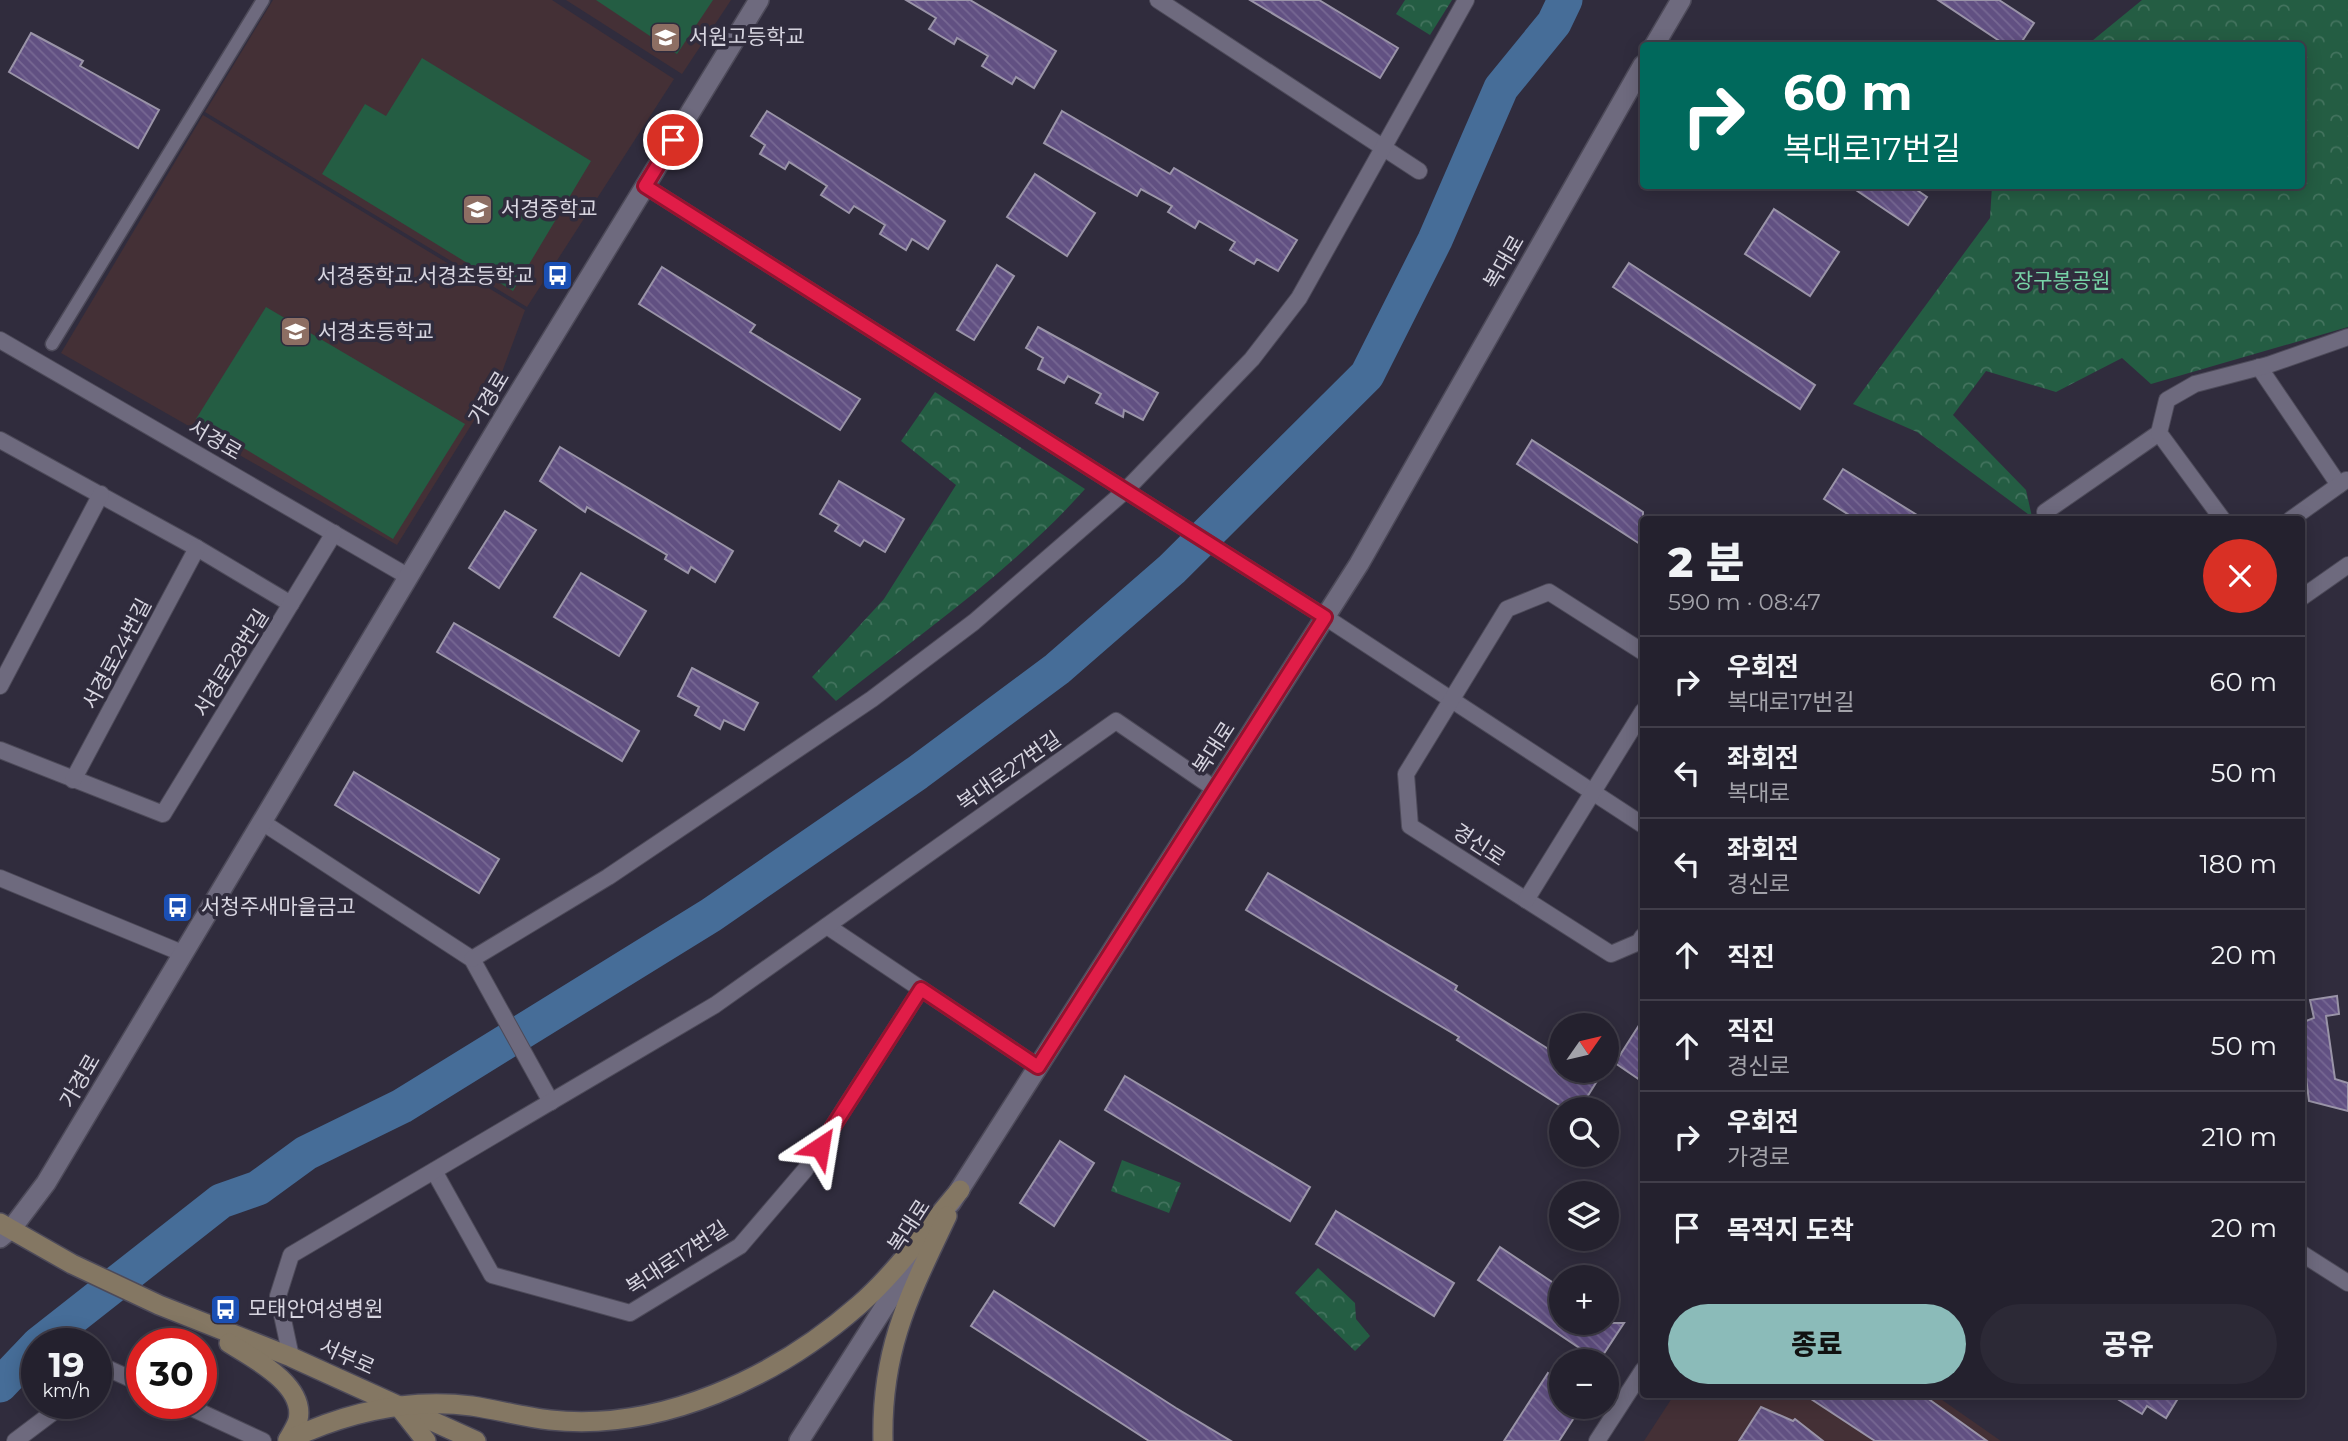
<!DOCTYPE html>
<html lang="ko">
<head>
<meta charset="utf-8">
<style>
  body { margin:0; font-family:Montserrat,"Noto Sans KR",sans-serif; background:#2c2936; color:#f1f3f6; height:100vh; display:flex; flex-direction:column; font-size:26px; white-space:nowrap }
  * { box-sizing:border-box; margin:0 }
  p { font-size:23px; color:#a3a3aa }
  .icon { flex:none; width:38px; height:38px; fill:none; stroke:currentColor; stroke-width:2; stroke-linecap:round; stroke-linejoin:round }
  .map { position:relative; flex:1; overflow:hidden }
  .sheet { position:absolute; left:1640px; top:516px; width:665px; height:882px; display:flex; flex-direction:column; background:#24212e; border-radius:7px; box-shadow:0 4px 18px #0003,0 0 0 2px #413e4a }
  .sheet>* { flex:none }
  .banner { position:absolute; left:1640px; top:42px; width:665px; height:147px; border-radius:7px; box-shadow:0 4px 18px #0003,0 0 0 2px #413e4a; background:#00695c; color:#fff; overflow:hidden }
  .needle { width:46px; rotate:56deg }
  .controls { position:absolute; left:1549px; top:1013px; display:grid; gap:14px }
  .controls a { display:grid; place-items:center; width:70px; height:70px; border-radius:50%; background:#24212e; box-shadow:0 4px 18px #0003,0 0 0 2px #413e4a; font-size:35px }
  .speed { position:absolute; left:21px; top:1328px; display:flex; gap:14px; font-size:35px; font-weight:700; text-align:center }
  .speed>* { display:grid; place-content:center; width:91px; height:91px; border-radius:50%; background:#24212e; box-shadow:0 4px 18px #0003,0 0 0 2px #413e4a; line-height:1 }
  .speed small { font-size:18px; font-weight:400 }
  .speed .limit { border:10px solid #d22; background:#fff; color:#111 }
  .pin { position:absolute; display:grid; place-items:center; width:60px; height:60px; color:#fff; margin:-30px; border:4px solid #fff; border-radius:50%; box-shadow:0 2px 7px #0007 }
  .me { position:absolute; width:77px; margin:-38px; rotate:33deg; stroke-linejoin:round; filter:drop-shadow(0 0 5px #0008) }
  .turn { display:flex; align-items:center; gap:24px; height:147px; padding:0 28px; font-size:32px }
  .turn .icon { width:91px; height:91px; stroke-width:2.5 }
  .turn b { display:block; font-size:49px; line-height:60px }
  .round { display:grid; place-items:center; flex:none; width:74px; height:74px; border-radius:37px; background:#2c2936 }
  .summary { display:flex; align-items:center; justify-content:space-between; height:119px; padding:0 28px }
  h1 { font-size:42px; font-weight:800; line-height:52px }
  .primary-button { display:flex; gap:14px; margin-top:auto; padding:14px 28px }
  .primary-button a { flex:1; height:80px; border-radius:42px; background:#8bbbb9; color:#111; font-size:28px; font-weight:800; line-height:80px; text-align:center }
  .primary-button a+a { background:#2c2936; color:#f1f3f6 }
  ul { padding:0; list-style:none }
  li { display:flex; align-items:center; gap:21px; height:91px; padding:0 28px; border-top:2px solid #413e4a }
  li div { flex:1 }
  li b { display:block; font-size:26px }
  li em { font-style:normal }
  .map>svg:first-child { display:block }
</style>
</head>
<body>
<div class="map">
<svg width="2348" height="1441" viewBox="0 0 2348 1441">
  <defs>
    <pattern id="park-crowns" width="20" height="18" patternUnits="userSpaceOnUse" patternTransform="scale(1.75)"><rect width="20" height="18" fill="#245d43"/><path d="M2 6a3 3 0 1 1 6 0M12 15a3 3 0 1 1 6 0" fill="none" stroke="#43735e"/></pattern>
    <pattern id="building-back-hatch" width="6" height="6" patternUnits="userSpaceOnUse" patternTransform="scale(1.75)"><rect width="6" height="6" fill="#615082"/><path d="M-1 5l2 2M0 0l6 6M5-1l2 2" fill="none" stroke="#776893"/></pattern>
  </defs>
  <rect width="100%" height="100%" fill="#302c3d"/>
  <g fill="#443036">
    <polygon points="273,0 552,0 674,79 527,307 205,112"/>
    <polygon points="566,0 731,0 682,74"/>
    <polygon points="203,115 525,310 499,380 397,545 61,353"/>
    <polygon points="1674,1395 1935,1395 2001,1441 1644,1441"/>
  </g>
  <g fill="#245d43">
    <polygon points="596,0 713,0 677,54"/>
    <polygon points="422,58 591,161 513,291 322,174 365,104 386,116"/>
    <polygon points="266,307 465,424 393,539 196,419"/>
  </g>
  <g fill="url(#park-crowns)">
    <polygon points="1405,0 1452,0 1430,35 1396,14"/>
    <polygon points="2142,0 2348,0 2348,327 2151,384 2122,358 2056,392 1986,371 1953,415 2026,490 2032,517 1917,432 1853,404 1990,218 1992,186 2301,186 2301,46 2087,45"/>
    <path d="M935,392L1085,489C1013,570 920,634 836,701L812,677L884,599L956,485L901,441Z"/>
    <polygon points="1122,1160 1181,1183 1169,1213 1111,1191"/>
    <polygon points="1318,1268 1355,1303 1356,1319 1370,1336 1355,1351 1295,1293"/>
  </g>
  <g fill="none" stroke-linecap="round" stroke-linejoin="round">
    <g stroke="#466d98" stroke-width="35">
      <polyline points="39,1344 221,1201 258,1188 306,1153 402,1106 711,915 917,773 1057,669 1172,569 1367,375 1435,240 1501,88 1554,23 1565,0"/>
      <polyline points="0,1385 37,1346"/>
    </g>
  </g>
  <g fill="url(#building-back-hatch)" stroke="#9a94a8" stroke-width="2">
    <polygon points="906,0 970,0 1056,51 1034,88 1016,77 1012,84 982,66 988,56 957,38 954,44 929,29 936,18"/>
    <polygon points="1250,0 1319,0 1398,48 1380,78"/>
    <polygon points="1938,0 1999,0 2034,23 2019,46 2007,46"/>
    <polygon points="31,33 83,61 80,66 159,110 138,148 9,72"/>
    <polygon points="767,111 945,221 928,249 912,239 906,250 880,234 885,225 854,206 849,213 821,195 827,186 789,162 785,169 760,154 765,145 751,136"/>
    <polygon points="1062,111 1170,174 1174,168 1297,240 1278,271 1257,259 1254,264 1230,250 1235,242 1199,221 1195,228 1168,212 1172,206 1141,189 1137,196 1044,143"/>
    <polygon points="1035,174 1095,213 1067,256 1007,217"/>
    <polygon points="1850,186 1911,186 1927,197 1908,225"/>
    <polygon points="1774,209 1839,252 1810,296 1745,254"/>
    <polygon points="1629,263 1815,385 1800,409 1613,287"/>
    <polygon points="997,265 1014,276 974,340 957,330"/>
    <polygon points="662,267 755,325 750,332 860,399 840,430 639,304"/>
    <polygon points="1038,327 1158,393 1143,420 1124,410 1123,417 1096,403 1101,394 1068,376 1064,383 1038,369 1043,358 1026,348"/>
    <polygon points="1532,440 1643,512 1643,546 1517,464"/>
    <polygon points="560,447 733,551 715,582 691,567 688,573 665,559 667,555 587,507 585,512 540,481"/>
    <polygon points="1843,469 1925,520 1857,520 1824,499"/>
    <polygon points="839,481 904,519 885,552 864,540 860,546 835,531 839,525 820,514"/>
    <polygon points="505,511 536,530 499,588 469,568"/>
    <polygon points="581,573 646,611 619,656 554,617"/>
    <polygon points="454,623 639,731 622,761 437,652"/>
    <polygon points="692,668 758,703 744,730 724,720 720,729 695,715 699,707 678,696"/>
    <polygon points="354,772 499,859 479,893 335,805"/>
    <polygon points="1268,873 1457,986 1455,990 1561,1057 1561,1071 1582,1071 1597,1081 1579,1110 1567,1110 1457,1040 1459,1037 1246,910"/>
    <polygon points="2337,996 2339,1014 2326,1016 2335,1079 2348,1083 2348,1111 2309,1101 2301,1039 2301,1023 2314,1018 2310,1000"/>
    <polygon points="1643,1019 1643,1082 1615,1063"/>
    <polygon points="1125,1076 1310,1187 1290,1221 1105,1110"/>
    <polygon points="1060,1141 1094,1163 1054,1226 1020,1203"/>
    <polygon points="1336,1211 1454,1283 1434,1316 1316,1244"/>
    <polygon points="1500,1247 1561,1288 1561,1323 1624,1323 1599,1361 1478,1280"/>
    <polygon points="994,1291 1176,1408 1231,1441 1149,1441 971,1326"/>
    <polygon points="1548,1373 1561,1382 1561,1407 1581,1407 1559,1441 1504,1441"/>
    <polygon points="1805,1395 1923,1395 1987,1441 1875,1441"/>
    <polygon points="2111,1395 2180,1395 2166,1418 2147,1406 2142,1414"/>
    <polygon points="1761,1407 1793,1421 1795,1419 1823,1441 1739,1441"/>
  </g>
  <g fill="none" stroke-linecap="round" stroke-linejoin="round">
    <defs>
      <polyline id="pedestrian" points="52,344 263,0"/>
      <g id="minor">
        <polyline points="1158,0 1419,171"/>
        <polyline points="645,186 1325,617 1643,825"/>
        <polyline points="0,340 409,577"/>
        <polyline points="2259,367 2339,485"/>
        <polyline points="0,440 197,548 291,604"/>
        <polyline points="2050,520 2045,512 2159,433"/>
        <polyline points="2223,520 2159,433 2167,400 2195,384 2268,365 2348,337"/>
        <polyline points="2290,520 2346,480"/>
        <polyline points="2301,598 2348,565"/>
        <polyline points="1643,652 1549,592 1507,609 1406,774 1410,826 1611,954 1639,942 1643,936"/>
        <polyline points="0,686 101,494"/>
        <polyline points="0,750 163,814 334,533"/>
        <polyline points="73,780 197,548"/>
        <polyline points="262,822 472,959 551,1102"/>
        <polyline points="0,878 182,953"/>
        <polyline points="1526,900 1643,711"/>
        <polyline points="472,959 608,877 872,699 974,622 1125,491 1252,359 1299,298 1466,0"/>
        <polyline points="921,989 1038,1067"/>
        <polyline points="434,1171 492,1275 630,1313 740,1246 805,1170 921,989 827,926"/>
        <polyline points="2301,1253 2348,1283"/>
        <polyline points="291,1357 278,1296 291,1255 715,1005 1116,721 1215,789"/>
        <polyline points="96,1379 109,1369 142,1384"/>
        <polyline points="183,1404 263,1441"/>
        <polyline points="15,1441 64,1404"/>
        <polyline points="1597,1441 1643,1370"/>
      </g>
      <g id="tertiary">
        <polyline points="1654,46 1681,0"/>
        <polyline points="951,1203 1359,564 1643,65"/>
        <polyline points="0,1238 12,1228 46,1183 510,407 759,0"/>
        <polyline points="799,1441 927,1240"/>
      </g>
      <g id="secondary">
        <polyline points="0,1223 72,1264 159,1305 291,1357 476,1441"/>
        <path d="M229,1343C253,1358 306,1385 298,1420C296,1427 291,1434 288,1440"/>
        <polyline points="400,1408 426,1441"/>
        <path d="M288,1440C345,1413 408,1398 472,1406C498,1410 524,1417 550,1420C661,1432 777,1377 859,1305C897,1272 927,1228 960,1190"/>
        <path d="M883,1441C881,1349 909,1296 947,1216"/>
      </g>
    </defs>
    <use href="#pedestrian" stroke="#4d4a59" stroke-width="15"/>
    <use href="#minor" stroke="#4d4a59" stroke-width="18"/>
    <use href="#tertiary" stroke="#4d4a59" stroke-width="22"/>
    <use href="#secondary" stroke="#4d4a59" stroke-width="22"/>
    <use href="#pedestrian" stroke="#6e6a7e" stroke-width="12"/>
    <use href="#minor" stroke="#6e6a7e" stroke-width="16"/>
    <use href="#tertiary" stroke="#6e6a7e" stroke-width="19"/>
    <use href="#secondary" stroke="#847763" stroke-width="19"/>
  </g>
  <g fill="none" stroke-linecap="round" stroke-linejoin="round">
    <defs>
      <polyline id="route" points="673,140 645,186 1325,617 1038,1067 921,989 820,1147"/>
    </defs>
    <use href="#route" stroke="#92132f" stroke-width="18"/>
    <use href="#route" stroke="#e11d48" stroke-width="12"/>
  </g>
  <defs>
    <symbol id="school-square" viewBox="-11 -11 22 22"><rect x="-9" y="-9" width="18" height="18" rx="4" fill="#8d6e63" stroke="#302c3d"/><path d="M0-5L7-2L0 1L-7-2ZM-4 1L0 2.5L4 1V4Q0 6-4 4Z" fill="#fff"/></symbol>
    <symbol id="bus-square" viewBox="-11 -11 22 22"><rect x="-9" y="-9" width="18" height="18" rx="4" fill="#1a4fb4" stroke="#302c3d"/><path d="M-5-6H5V4H4V6H2V4H-2V6H-4V4H-5ZM-3.5-4V0h7V-4ZM-3.5 1.2v1.5H-2V1.2ZM2 1.2v1.5H3.5V1.2Z" fill="#fff"/></symbol>
  </defs>
  <g fill-rule="evenodd">
    <use href="#school-square" x="648" y="20" width="35" height="35"/>
    <use href="#school-square" x="460" y="192" width="35" height="35"/>
    <use href="#bus-square" x="540" y="258" width="35" height="35"/>
    <use href="#school-square" x="278" y="314" width="35" height="35"/>
    <use href="#bus-square" x="160" y="890" width="35" height="35"/>
    <use href="#bus-square" x="208" y="1292" width="35" height="35"/>
  </g>
  <g text-anchor="middle" stroke-width="7" stroke-linejoin="round" paint-order="stroke">
    <g font-size="21" fill="#d7d5e0" stroke="#302c3d" text-anchor="start">
      <text x="689" y="44">서원고등학교</text>
      <text x="501" y="216">서경중학교</text>
      <text x="534" y="283" text-anchor="end">서경중학교.서경초등학교</text>
      <text x="318" y="339">서경초등학교</text>
      <text x="201" y="914">서청주새마을금고</text>
      <text x="248" y="1316">모태안여성병원</text>
    </g>
    <g font-size="21" fill="#d7d5e0" stroke="#302c3d">
      <text transform="translate(1504 262) rotate(-60)" y="7">복대로</text>
      <text transform="translate(489 398) rotate(-59)" y="7">가경로</text>
      <text transform="translate(215 440) rotate(30)" y="7">서경로</text>
      <text transform="translate(117 654) rotate(-62)" y="7">서경로24번길</text>
      <text transform="translate(231 663) rotate(-58)" y="7">서경로28번길</text>
      <text transform="translate(1214 748) rotate(-57)" y="7">복대로</text>
      <text transform="translate(1009 771) rotate(-35)" y="7">복대로27번길</text>
      <text transform="translate(1479 845) rotate(33)" y="7">경신로</text>
      <text transform="translate(80 1081) rotate(-60)" y="7">가경로</text>
      <text transform="translate(909 1226) rotate(-57)" y="7">복대로</text>
      <text transform="translate(677 1258) rotate(-33)" y="7">복대로17번길</text>
      <text transform="translate(347 1357) rotate(24)" y="7">서부로</text>
    </g>
    <g font-size="21" fill="#77d4a7" stroke="#302c3d">
      <text x="2062" y="288">장구봉공원</text>
    </g>
  </g>
</svg>
<div class="controls">
<a><svg class="needle" viewBox="-14 -14 28 28"><path d="M0-13l5 13h-10z" fill="#e53935"/><path d="M0 13l5-13h-10z" fill="#a3a3aa"/></svg></a>
<a><svg class="icon" aria-label="search" viewBox="0 0 24 24"><circle cx="10" cy="10" r="6"/><path d="M15 15l6 6"/></svg></a>
<a><svg class="icon" aria-label="layers" viewBox="0 0 24 24"><path d="M12 4l9 5-9 5-9-5zM3 14l9 5 9-5"/></svg></a>
<a>+</a>
<a>−</a>
</div>
<div class="speed"><div>19<small>km/h</small></div><div class="limit">30</div></div>
<div class="pin" style="left:673px;top:140px;background:#d93025"><svg class="icon" aria-label="arrive" viewBox="0 0 24 24"><path d="M6 21V4h12l-3 4 3 4H6"/></svg></div>
<svg class="me" style="left:820px;top:1147px" viewBox="-20 -20 40 40"><path d="M0-17L14 15 0 8-14 15z" fill="#e11d48" stroke="#fff" stroke-width="4"/></svg>
<div class="banner">
<div class="turn"><svg class="icon" aria-label="right" viewBox="0 0 24 24"><path d="M7 20v-9h11M14 6l5 5-5 5"/></svg><div><b>60 m</b>복대로17번길</div></div>
</div>
<section class="sheet">
<div class="summary"><div><h1>2 분</h1><p>590 m · 08:47</p></div><a class="round" style="background:#d93025;color:#fff"><svg class="icon" aria-label="close" viewBox="0 0 24 24"><path d="M6 6l12 12M18 6L6 18"/></svg></a></div>
<ul>
<li><svg class="icon" aria-label="right" viewBox="0 0 24 24"><path d="M7 20v-9h11M14 6l5 5-5 5"/></svg><div><b>우회전</b><p>복대로17번길</p></div><em>60 m</em></li>
<li><svg class="icon" aria-label="left" viewBox="0 0 24 24"><path d="M17 20v-9H6M10 6l-5 5 5 5"/></svg><div><b>좌회전</b><p>복대로</p></div><em>50 m</em></li>
<li><svg class="icon" aria-label="left" viewBox="0 0 24 24"><path d="M17 20v-9H6M10 6l-5 5 5 5"/></svg><div><b>좌회전</b><p>경신로</p></div><em>180 m</em></li>
<li><svg class="icon" aria-label="ahead" viewBox="0 0 24 24"><path d="M12 20V5M6 11l6-6 6 6"/></svg><div><b>직진</b></div><em>20 m</em></li>
<li><svg class="icon" aria-label="ahead" viewBox="0 0 24 24"><path d="M12 20V5M6 11l6-6 6 6"/></svg><div><b>직진</b><p>경신로</p></div><em>50 m</em></li>
<li><svg class="icon" aria-label="right" viewBox="0 0 24 24"><path d="M7 20v-9h11M14 6l5 5-5 5"/></svg><div><b>우회전</b><p>가경로</p></div><em>210 m</em></li>
<li><svg class="icon" aria-label="arrive" viewBox="0 0 24 24"><path d="M6 21V4h12l-3 4 3 4H6"/></svg><div><b>목적지 도착</b></div><em>20 m</em></li>
</ul>
<div class="primary-button"><a>종료</a><a>공유</a></div>
</section>
</div>
</body>
</html>
